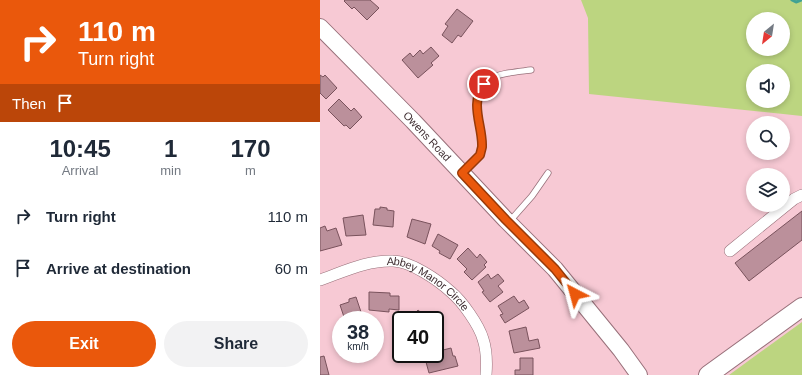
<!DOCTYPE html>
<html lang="en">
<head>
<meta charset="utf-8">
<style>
  body { margin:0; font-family:Helvetica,sans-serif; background:#f2f2f3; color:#1f2937; height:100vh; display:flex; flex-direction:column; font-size:15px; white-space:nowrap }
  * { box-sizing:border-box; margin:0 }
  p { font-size:13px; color:#747a83 }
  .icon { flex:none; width:22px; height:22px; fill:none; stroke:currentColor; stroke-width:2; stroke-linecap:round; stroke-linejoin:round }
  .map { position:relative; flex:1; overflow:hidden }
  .drawer { display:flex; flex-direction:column; background:#fff; width:320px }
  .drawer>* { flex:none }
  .hud { background:#ea580c; color:#fff; overflow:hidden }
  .needle { width:26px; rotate:210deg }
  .buttons { position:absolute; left:426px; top:12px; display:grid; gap:8px }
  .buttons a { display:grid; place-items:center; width:44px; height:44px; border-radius:50%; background:#fff; box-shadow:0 2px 6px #0003; font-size:20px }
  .speed { position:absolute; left:12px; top:311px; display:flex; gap:8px; font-size:20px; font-weight:700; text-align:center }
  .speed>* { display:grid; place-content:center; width:52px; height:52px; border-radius:50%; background:#fff; box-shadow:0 2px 6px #0003; line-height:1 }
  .speed small { font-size:10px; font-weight:400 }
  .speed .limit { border:2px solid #111; border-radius:6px; background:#fff; color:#111 }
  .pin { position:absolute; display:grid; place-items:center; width:34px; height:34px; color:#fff; margin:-17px; border:2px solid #fff; border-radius:50%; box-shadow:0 1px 4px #0007 }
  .me { position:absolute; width:44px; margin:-22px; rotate:321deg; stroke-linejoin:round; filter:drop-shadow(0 0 3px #0008) }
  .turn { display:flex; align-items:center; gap:14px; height:84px; padding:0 12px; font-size:18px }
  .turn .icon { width:52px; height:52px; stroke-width:2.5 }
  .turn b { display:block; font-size:28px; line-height:34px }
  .then { display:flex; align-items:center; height:38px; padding:0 12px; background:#0003; gap:8px; font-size:15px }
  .eta { display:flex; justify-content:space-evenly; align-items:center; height:68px; text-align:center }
  .eta b { font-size:24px; font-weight:600; line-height:28px }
  .action { display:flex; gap:8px; margin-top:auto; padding:8px 12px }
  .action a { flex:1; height:46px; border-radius:24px; background:#ea580c; color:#fff; font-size:16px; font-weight:600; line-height:46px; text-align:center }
  .action a+a { background:#f2f2f3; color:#1f2937 }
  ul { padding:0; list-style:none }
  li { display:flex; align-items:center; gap:12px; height:52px; padding:0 12px }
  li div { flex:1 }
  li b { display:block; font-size:15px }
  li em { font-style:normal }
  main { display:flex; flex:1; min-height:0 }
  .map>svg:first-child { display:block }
</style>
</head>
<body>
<main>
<section class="drawer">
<div class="hud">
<div class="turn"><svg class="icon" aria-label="right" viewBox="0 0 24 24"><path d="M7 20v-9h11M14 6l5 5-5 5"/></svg><div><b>110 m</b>Turn right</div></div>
<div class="then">Then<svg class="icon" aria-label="arrive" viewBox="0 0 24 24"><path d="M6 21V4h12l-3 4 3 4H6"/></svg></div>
</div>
<div class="eta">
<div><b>10:45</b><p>Arrival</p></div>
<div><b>1</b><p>min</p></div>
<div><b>170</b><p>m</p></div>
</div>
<ul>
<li><svg class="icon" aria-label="right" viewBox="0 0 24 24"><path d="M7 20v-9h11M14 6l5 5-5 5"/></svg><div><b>Turn right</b></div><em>110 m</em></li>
<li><svg class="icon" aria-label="arrive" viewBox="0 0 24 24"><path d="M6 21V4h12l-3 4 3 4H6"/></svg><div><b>Arrive at destination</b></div><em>60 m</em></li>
</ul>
<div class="action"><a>Exit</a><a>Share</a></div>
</section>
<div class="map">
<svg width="482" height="375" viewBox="0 0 482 375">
  <rect width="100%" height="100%" fill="#f7c9d4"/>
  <g fill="#bcd580" fill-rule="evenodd">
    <path d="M261,0H482V116L269,94L268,18ZM433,19H463V49H433ZM433,71H463V101H433Z"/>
    <polygon points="482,322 482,375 409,375"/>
  </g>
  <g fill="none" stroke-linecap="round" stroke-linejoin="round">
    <polyline stroke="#40a294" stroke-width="3" points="472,0 476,2 481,0"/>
  </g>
  <g fill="#bb909b" stroke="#79525c">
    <polygon points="25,0 50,0 59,8 47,20 34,7 32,9 24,1"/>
    <polygon points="137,9 153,21 141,37 138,35 132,43 122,35 128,26 125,24"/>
    <polygon points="111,47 119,56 111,63 113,65 98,78 82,60 90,53 93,57 100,50 103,54"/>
    <polygon points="0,75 3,77 5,75 17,88 6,99 0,93"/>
    <polygon points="19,99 31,111 34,108 42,117 30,129 26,125 24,126 8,110"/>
    <polygon points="60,207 67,208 67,210 74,211 73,227 53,225 55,209 60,209"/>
    <polygon points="482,211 482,240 429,281 415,263"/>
    <polygon points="43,215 46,235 26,236 23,218"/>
    <polygon points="92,219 111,224 105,244 87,237"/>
    <polygon points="5,226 7,231 16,228 22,245 0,251 0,228"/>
    <polygon points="118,234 138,245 130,259 119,253 120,251 112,246"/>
    <polygon points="148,248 157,258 160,254 167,262 164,265 166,267 152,280 144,272 147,269 137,259"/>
    <polygon points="168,274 171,279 178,274 184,281 178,286 183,292 170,302 162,292 164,291 158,282"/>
    <polygon points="49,292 70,293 70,296 79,296 79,310 69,309 69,312 49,310"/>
    <polygon points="194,296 199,303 204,300 209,308 185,323 180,315 183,314 178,306"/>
    <polygon points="36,297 43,318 36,320 25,320 20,305 29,302 29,299"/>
    <polygon points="98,310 105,316 107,314 114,320 89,320"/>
    <polygon points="206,327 209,341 218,339 220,348 194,353 189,331"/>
    <polygon points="131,348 133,356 135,356 138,366 109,373 106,362 110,362 108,354 115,354 115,352"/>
    <polygon points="4,356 9,375 0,375 0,357"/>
    <polygon points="200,358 213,358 213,375 195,375 195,370 200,370"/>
  </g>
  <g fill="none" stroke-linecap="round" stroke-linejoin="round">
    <defs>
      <g id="lane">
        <path d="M143,172L160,155L162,147C163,136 159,125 157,113C153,74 180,74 211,70"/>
        <polyline points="190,221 212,196 228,173"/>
      </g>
      <g id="street">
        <polyline points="410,251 474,199 482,195"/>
        <path id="s1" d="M0,280C23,272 47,260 73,261C90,261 118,280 131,292C142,301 159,325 163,339C167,351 167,363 166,375"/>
      </g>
      <g id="secondary">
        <path id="s2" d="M0,27L93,121L186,220L235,269L301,350L319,375"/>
      </g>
      <polyline id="primary" points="388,375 482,307"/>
    </defs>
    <use href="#lane" stroke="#98707a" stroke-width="7"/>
    <use href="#street" stroke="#98707a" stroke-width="12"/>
    <use href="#secondary" stroke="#98707a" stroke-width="18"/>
    <use href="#primary" stroke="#98707a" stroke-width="20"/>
    <use href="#lane" stroke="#fff" stroke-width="5.5"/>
    <use href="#street" stroke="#fff" stroke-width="11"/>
    <use href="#secondary" stroke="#fff" stroke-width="16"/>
    <use href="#primary" stroke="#fff" stroke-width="18"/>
  </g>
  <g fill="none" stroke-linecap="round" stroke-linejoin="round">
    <defs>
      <path id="route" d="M164,84C149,104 163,126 162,147L160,155L142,173L186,220L235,269L255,294"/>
    </defs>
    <use href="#route" stroke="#983908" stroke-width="10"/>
    <use href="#route" stroke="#ea580c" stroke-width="7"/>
  </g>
  <g text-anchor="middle" stroke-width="3" stroke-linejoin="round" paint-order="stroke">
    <g font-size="11" fill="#3e2d31" stroke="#fff6f8">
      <text dy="4" stroke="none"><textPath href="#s2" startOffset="153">Owens Road</textPath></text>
      <text dy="4" stroke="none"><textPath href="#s1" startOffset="118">Abbey Manor Circle</textPath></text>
    </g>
  </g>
</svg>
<div class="buttons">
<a><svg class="needle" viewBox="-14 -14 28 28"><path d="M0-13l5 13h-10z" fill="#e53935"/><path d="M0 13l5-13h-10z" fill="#747a83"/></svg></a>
<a><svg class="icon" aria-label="sound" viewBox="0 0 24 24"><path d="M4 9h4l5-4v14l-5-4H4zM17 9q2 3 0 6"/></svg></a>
<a><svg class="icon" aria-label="search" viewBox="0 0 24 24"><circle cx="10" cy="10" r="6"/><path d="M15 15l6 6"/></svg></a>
<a><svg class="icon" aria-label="layers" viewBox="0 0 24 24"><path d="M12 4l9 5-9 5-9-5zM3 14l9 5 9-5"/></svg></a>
</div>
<div class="speed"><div>38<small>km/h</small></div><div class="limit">40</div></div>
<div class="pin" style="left:164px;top:84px;background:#d93025"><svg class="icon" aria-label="arrive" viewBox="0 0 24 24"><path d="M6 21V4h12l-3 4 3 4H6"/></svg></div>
<svg class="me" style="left:255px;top:294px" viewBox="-20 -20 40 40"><path d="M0-17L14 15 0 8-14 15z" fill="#ea580c" stroke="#fff" stroke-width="4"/></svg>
</div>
</main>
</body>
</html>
